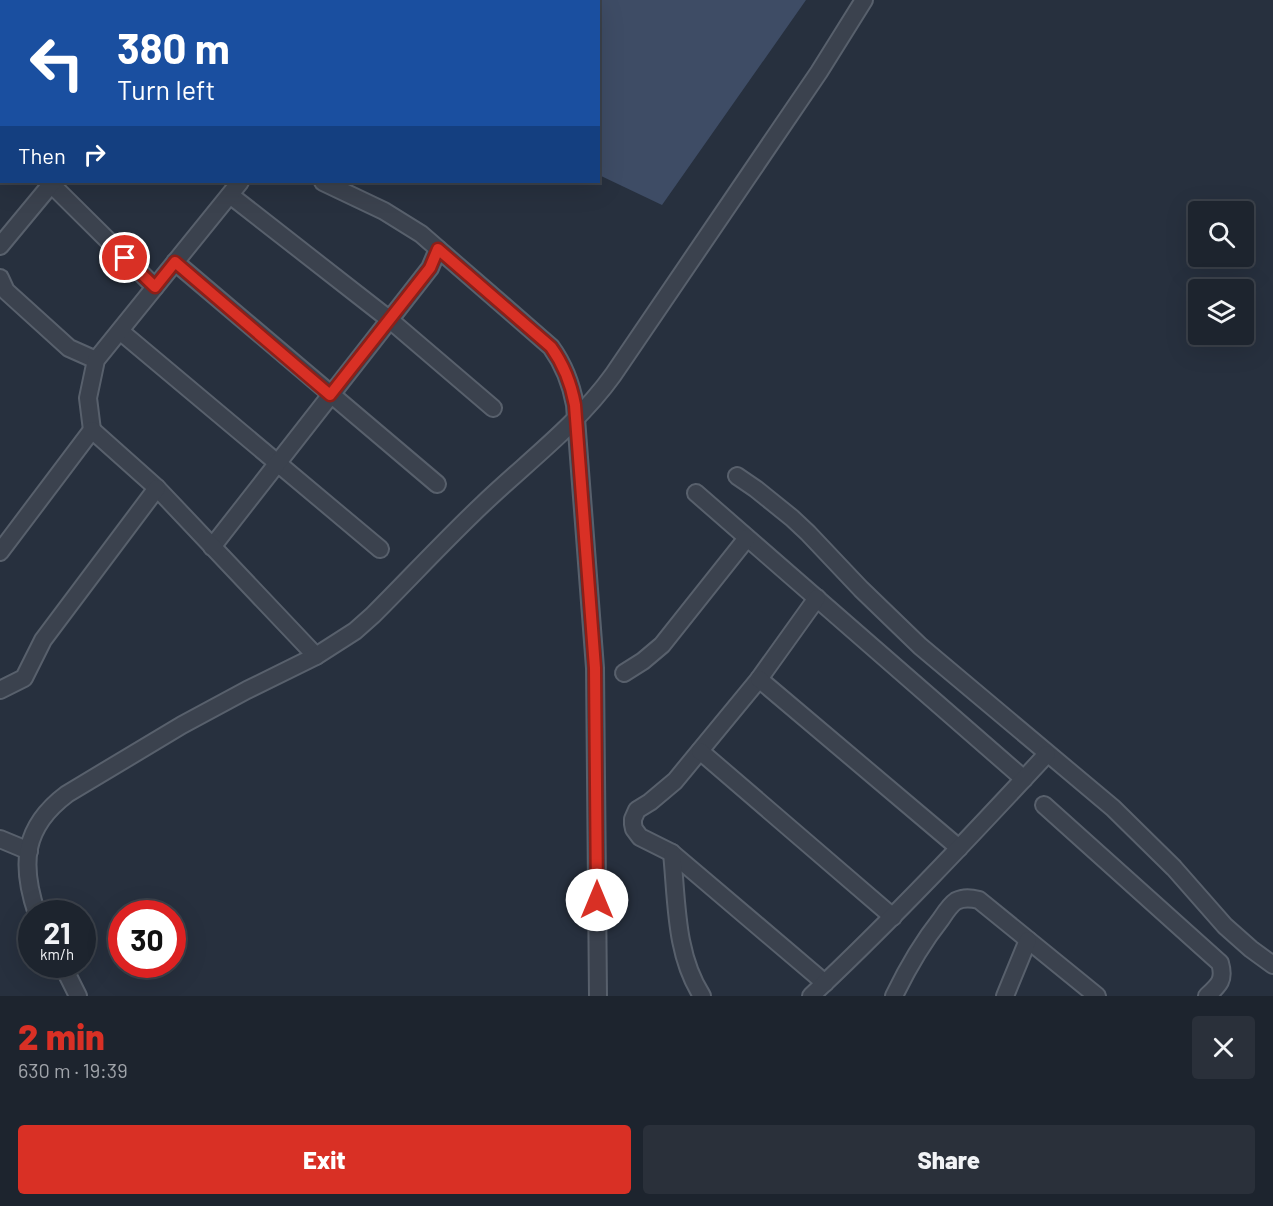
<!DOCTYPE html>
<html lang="en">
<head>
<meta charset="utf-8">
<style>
  body { margin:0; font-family:Barlow,sans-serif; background:#2a303a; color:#f1f3f6; height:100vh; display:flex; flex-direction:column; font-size:22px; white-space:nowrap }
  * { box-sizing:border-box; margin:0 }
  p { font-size:20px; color:#a0a4aa }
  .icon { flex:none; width:33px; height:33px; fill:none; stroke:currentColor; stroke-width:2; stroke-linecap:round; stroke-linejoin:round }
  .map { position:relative; height:996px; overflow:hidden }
  .side { display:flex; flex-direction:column; background:#1d242e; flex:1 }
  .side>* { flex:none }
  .top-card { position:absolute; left:0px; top:0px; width:600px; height:183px; box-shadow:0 6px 24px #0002,0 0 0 2px #3b414a; background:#1a4fa0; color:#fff; overflow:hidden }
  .controls { position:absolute; left:1188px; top:201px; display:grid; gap:12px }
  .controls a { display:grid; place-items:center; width:66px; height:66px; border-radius:6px; background:#1d242e; box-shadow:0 6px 24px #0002,0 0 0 2px #3b414a; font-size:30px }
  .speed { position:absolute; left:18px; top:900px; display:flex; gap:12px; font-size:30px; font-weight:700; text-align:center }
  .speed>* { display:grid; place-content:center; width:78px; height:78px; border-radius:50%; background:#1d242e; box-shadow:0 6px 24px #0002,0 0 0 2px #3b414a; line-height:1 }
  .speed small { font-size:15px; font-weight:400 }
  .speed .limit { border:9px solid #d22; background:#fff; color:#111 }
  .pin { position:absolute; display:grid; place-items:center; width:51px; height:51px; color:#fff; margin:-26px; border:3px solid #fff; border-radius:50%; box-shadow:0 2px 6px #0007 }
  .me { position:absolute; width:66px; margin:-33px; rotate:0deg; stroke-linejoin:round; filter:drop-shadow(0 0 4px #0008) }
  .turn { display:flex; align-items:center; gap:21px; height:126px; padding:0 18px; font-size:27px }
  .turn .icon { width:78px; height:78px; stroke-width:2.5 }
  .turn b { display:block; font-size:42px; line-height:51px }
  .then { display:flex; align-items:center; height:57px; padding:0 18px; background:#0003; gap:12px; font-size:22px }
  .round { display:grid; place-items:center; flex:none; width:63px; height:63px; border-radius:6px; background:#2a303a }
  .summary { display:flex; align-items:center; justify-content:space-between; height:102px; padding:0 18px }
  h1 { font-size:36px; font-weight:800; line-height:45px; color:#d93025 }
  .button { display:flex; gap:12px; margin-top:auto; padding:12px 18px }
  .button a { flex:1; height:69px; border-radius:6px; background:#d93025; color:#fff; font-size:24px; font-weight:800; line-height:69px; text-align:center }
  .button a+a { background:#2a303a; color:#f1f3f6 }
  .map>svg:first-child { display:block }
</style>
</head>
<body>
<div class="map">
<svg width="1273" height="996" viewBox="0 0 1273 996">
  <rect width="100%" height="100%" fill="#27303e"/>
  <polygon fill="#3e4c65" points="270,0 806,0 662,205 599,175 598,2 272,2"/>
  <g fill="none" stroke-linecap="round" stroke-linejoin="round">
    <defs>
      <g id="minor">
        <polyline points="202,0 203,2"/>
        <polyline points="0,131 2,133"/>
        <polyline points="49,182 155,287"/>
        <path d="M323,182L384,211L421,234L551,347C564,365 571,383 575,405L595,668L598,996"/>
        <polyline points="230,195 390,320 493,408"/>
        <polyline points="0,246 53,182"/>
        <polyline points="175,262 437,484"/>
        <polyline points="0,278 6,291 69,348 96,360"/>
        <polyline points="120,331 380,549"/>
        <polyline points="92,430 88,398 96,360 240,182"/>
        <polyline points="737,476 756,489 792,518 808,533 861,589 920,646 1113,808 1174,868 1225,926 1251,949 1273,965"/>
        <polyline points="696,493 1024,779"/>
        <polyline points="212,547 430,268 438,249"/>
        <polyline points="0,552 92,430 157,488 316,656"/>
        <polyline points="817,598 759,679 675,781 650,802 637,810 633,819 633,824 634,829 640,837 672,853 825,983"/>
        <polyline points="624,673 643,661 662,645 747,538"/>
        <polyline points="759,679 959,848"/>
        <polyline points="0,690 24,678 43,640 157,488"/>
        <polyline points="700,751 893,917"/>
        <path d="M1044,805L1220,963C1225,980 1219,985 1207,996"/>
        <polyline points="0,839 29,851"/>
        <path d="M672,853C677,902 675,954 702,996"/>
        <path d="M37,914C20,864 23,827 67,794L182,725L247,690L316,656L355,631L373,615C410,578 445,540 483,504C527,462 577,425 613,375L819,72L864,0"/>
        <polyline points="62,964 78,996"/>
        <path d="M811,996C893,919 970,837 1047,754"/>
        <path d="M894,996C907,969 922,943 941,919C945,913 950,905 956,901C964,897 971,898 979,900L1097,996"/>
        <polyline points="1005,996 1028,940"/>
      </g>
    </defs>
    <use href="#minor" stroke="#58606c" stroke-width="20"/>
    <use href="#minor" stroke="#3b424e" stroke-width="16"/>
  </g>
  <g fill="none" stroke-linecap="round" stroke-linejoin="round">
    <defs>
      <path id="route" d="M125,258L155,287L175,262L330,395L430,268L438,249L551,347C564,365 571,383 575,405L595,668L597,900"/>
    </defs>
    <use href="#route" stroke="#8d1f18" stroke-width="15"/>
    <use href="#route" stroke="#d93025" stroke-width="10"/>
  </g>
</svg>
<div class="controls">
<a><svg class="icon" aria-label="search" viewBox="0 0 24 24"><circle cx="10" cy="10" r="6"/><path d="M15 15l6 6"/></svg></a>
<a><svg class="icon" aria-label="layers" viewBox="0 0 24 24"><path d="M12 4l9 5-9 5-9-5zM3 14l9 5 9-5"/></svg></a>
</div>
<div class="speed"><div>21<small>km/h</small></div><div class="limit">30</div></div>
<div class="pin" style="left:125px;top:258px;background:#d93025"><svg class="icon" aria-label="arrive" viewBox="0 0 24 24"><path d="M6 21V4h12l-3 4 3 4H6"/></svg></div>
<svg class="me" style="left:597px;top:900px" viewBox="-20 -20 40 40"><circle r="19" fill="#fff"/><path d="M0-13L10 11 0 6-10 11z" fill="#d93025"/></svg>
<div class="top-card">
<div class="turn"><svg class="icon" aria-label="left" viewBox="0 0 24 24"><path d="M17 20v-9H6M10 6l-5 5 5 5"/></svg><div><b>380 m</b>Turn left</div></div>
<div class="then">Then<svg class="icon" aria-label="right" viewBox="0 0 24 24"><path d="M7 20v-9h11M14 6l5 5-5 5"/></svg></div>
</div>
</div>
<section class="side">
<div class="summary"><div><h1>2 min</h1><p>630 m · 19:39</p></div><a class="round"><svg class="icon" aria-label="close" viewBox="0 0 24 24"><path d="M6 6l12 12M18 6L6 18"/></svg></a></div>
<div class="button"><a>Exit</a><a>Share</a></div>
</section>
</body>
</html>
